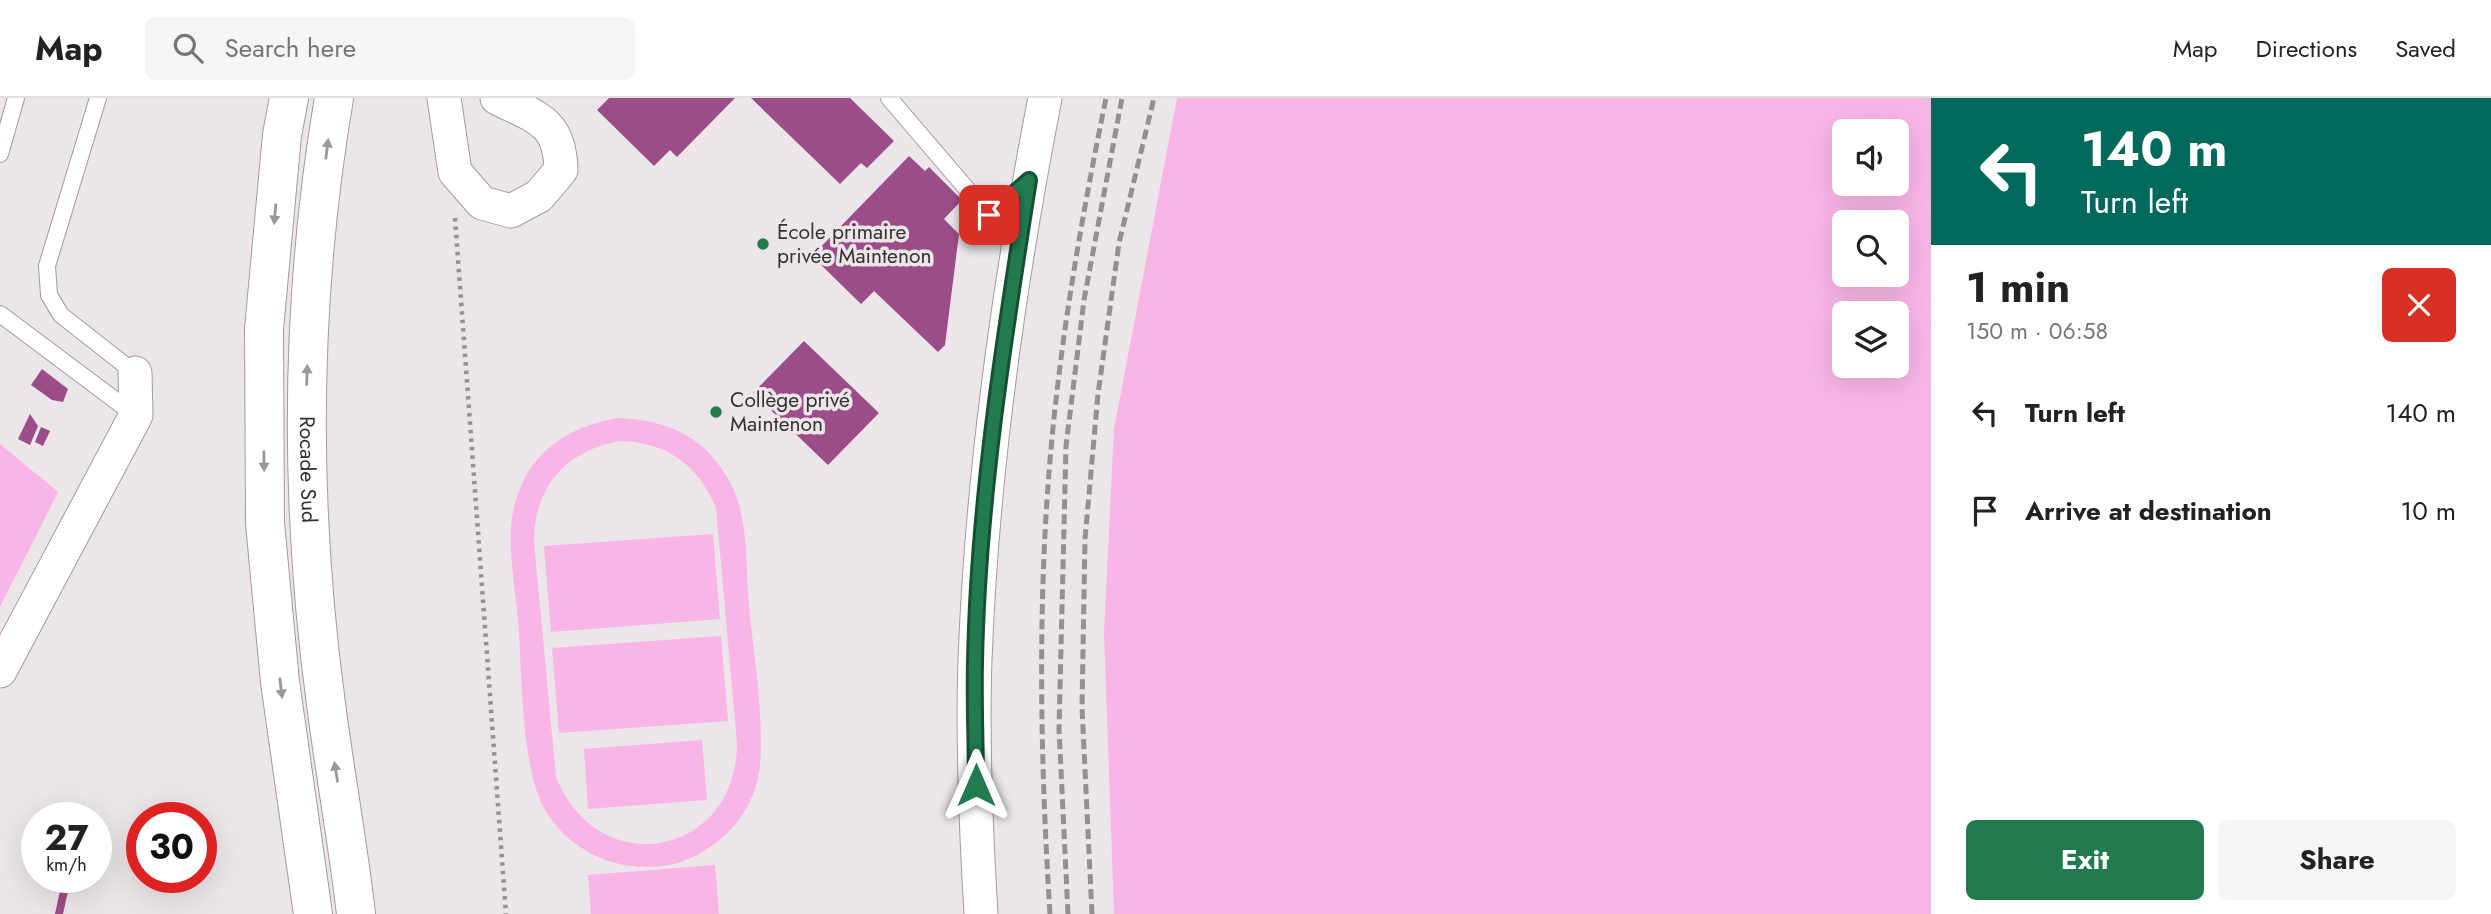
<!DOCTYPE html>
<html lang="en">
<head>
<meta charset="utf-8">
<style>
  body { margin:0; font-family:Jost,sans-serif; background:#f6f6f6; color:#222; height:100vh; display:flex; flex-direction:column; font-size:26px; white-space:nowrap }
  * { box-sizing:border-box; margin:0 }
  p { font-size:23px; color:#767676 }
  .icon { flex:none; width:38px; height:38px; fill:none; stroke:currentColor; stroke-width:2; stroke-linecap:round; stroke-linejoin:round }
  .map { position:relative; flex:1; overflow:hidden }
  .drawer { display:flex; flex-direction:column; background:#fff; width:560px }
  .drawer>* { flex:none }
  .guide { background:#00695c; color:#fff; overflow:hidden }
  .fabs { position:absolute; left:1832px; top:21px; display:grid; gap:14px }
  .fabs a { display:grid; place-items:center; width:77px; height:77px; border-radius:10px; background:#fff; box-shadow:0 7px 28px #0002; font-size:35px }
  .speed { position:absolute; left:21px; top:704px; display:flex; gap:14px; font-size:35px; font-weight:700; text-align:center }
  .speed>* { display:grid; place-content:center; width:91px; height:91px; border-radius:50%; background:#fff; box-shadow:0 7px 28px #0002; line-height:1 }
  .speed small { font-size:18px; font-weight:400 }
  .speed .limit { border:10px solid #d22; background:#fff; color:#111 }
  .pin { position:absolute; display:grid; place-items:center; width:60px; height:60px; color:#fff; margin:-30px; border-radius:14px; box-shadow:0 4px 10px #0006 }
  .me { position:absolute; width:77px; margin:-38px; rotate:0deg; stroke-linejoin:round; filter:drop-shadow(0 0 5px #0008) }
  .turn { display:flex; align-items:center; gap:24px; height:147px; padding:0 35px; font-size:32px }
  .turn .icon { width:91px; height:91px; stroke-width:2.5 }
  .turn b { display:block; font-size:49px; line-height:60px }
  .round { display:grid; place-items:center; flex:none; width:74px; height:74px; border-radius:10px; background:#f6f6f6 }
  .summary { display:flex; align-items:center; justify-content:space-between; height:119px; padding:0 35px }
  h1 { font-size:42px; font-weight:700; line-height:52px }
  .cta { display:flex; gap:14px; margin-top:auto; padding:14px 35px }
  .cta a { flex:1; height:80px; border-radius:10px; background:#227b4f; color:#fff; font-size:28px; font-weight:700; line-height:80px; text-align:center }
  .cta a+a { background:#f6f6f6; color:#222 }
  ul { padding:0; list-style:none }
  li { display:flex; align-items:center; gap:21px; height:98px; padding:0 35px }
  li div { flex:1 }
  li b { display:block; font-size:26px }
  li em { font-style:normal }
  header { display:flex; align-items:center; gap:42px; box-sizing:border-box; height:98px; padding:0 35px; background:#fff; border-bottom:2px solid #e0e0e0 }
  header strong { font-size:33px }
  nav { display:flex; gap:38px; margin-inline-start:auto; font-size:24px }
  .search { width:490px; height:63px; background:#f6f6f6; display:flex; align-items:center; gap:18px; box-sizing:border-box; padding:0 24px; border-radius:10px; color:#767676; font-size:26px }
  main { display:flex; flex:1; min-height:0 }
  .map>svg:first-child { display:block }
</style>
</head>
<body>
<header>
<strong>Map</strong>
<div class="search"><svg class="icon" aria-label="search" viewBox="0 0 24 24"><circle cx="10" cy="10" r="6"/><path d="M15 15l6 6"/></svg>Search here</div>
<nav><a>Map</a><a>Directions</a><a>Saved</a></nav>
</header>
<main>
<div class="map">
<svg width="1931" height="816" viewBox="0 0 1931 816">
  <rect width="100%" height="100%" fill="#ece6ea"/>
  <g fill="#f9b5e6" fill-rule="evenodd">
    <path d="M1177,0H1931V816H1114L1104,534L1114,331ZM1844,33H1897V86H1844ZM1844,124H1897V177H1844ZM1897,215V268H1844V215Z"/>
    <path d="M617,320C656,321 695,333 719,367C727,378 734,390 738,403C748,436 746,474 749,508C753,555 769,644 756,688C743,732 698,768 652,769C607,771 562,747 542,706C521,664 522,570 518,521C515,489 508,453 512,421C513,408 518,395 524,382C542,345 578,327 617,320ZM619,343C666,344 698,366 716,410L737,645C737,759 598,785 556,679L534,444C534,390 565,353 619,343Z"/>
    <polygon points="0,346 58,394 0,509"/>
    <polygon points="713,436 720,521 551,534 544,448"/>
    <polygon points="721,538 728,623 559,635 552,550"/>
    <polygon points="702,642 707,702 588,711 584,651"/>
    <polygon points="715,767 719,816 591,816 588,777"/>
  </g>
  <g fill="#9b4d88">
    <polygon points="609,0 735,0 677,59 670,52 654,68 597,12"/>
    <polygon points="751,0 850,0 894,43 867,70 861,65 840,86"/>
    <polygon points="909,58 925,73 929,69 962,102 944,121 959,136 945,247 938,254 874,193 861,206 812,158"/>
    <polygon points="804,243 879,315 828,367 753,295"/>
    <polygon points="42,271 68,291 63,304 52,302 31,287"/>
    <polygon points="30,316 38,328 30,347 18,341"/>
    <polygon points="41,329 50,333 43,348 35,344"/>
    <polygon points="63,779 71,779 63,816 55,816"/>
  </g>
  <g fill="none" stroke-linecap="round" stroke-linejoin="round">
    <defs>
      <g id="lane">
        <polyline points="98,0 47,168 49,197 61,217 135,275"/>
        <polyline points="889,0 989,117 1025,86"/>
        <polyline points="0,56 16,0"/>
        <polyline points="0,216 135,317"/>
      </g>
      <g id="street">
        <path d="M444,0L455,74L482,105L511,113L539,98L561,72C560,23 537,20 497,0"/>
        <polyline points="0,573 136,317 135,275"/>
        <path d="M981,816C976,732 972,646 975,562C982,374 1009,185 1045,0"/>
      </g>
      <g id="primary">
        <polyline points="289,0 282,37 264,231 265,425 280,584 313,816"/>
        <path id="s1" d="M334,0C300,200 299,406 326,606C335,676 348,746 356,816"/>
      </g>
    </defs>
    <use href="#lane" stroke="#a19b9f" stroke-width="18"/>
    <use href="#street" stroke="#a19b9f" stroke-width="35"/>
    <use href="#primary" stroke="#a19b9f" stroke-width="40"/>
    <polyline stroke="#959093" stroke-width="4.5" stroke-dasharray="3.5 5" stroke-linecap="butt" points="455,120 506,816"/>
    <use href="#lane" stroke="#fff" stroke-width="16"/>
    <use href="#street" stroke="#fff" stroke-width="33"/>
    <use href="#primary" stroke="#fff" stroke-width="38"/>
    <g stroke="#948f92" stroke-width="5" stroke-dasharray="10 5" stroke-linecap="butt">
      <path d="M1050,816C1040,659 1037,497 1052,340C1063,225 1083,113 1106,0"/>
      <polyline points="1068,816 1059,631 1066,348 1084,202 1122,0"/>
      <polyline points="1092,816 1082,610 1085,441 1098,296 1119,145 1154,0"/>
    </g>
  </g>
  <defs><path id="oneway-solid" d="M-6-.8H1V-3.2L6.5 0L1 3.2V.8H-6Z" transform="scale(1.75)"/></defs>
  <g fill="#999898">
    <use href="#oneway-solid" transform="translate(327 51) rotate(-83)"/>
    <use href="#oneway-solid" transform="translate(275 116) rotate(95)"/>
    <use href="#oneway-solid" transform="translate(307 277) rotate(-88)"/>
    <use href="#oneway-solid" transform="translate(264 363) rotate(89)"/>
    <use href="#oneway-solid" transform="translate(281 590) rotate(83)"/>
    <use href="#oneway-solid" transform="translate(336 674) rotate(-99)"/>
  </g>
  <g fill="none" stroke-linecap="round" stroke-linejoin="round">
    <defs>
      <path id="route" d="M976,687C976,646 974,605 975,564C978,404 1004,240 1029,82L989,117"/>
    </defs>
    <use href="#route" stroke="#165033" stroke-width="18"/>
    <use href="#route" stroke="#227b4f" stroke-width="12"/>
  </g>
  <g fill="#227b4f" stroke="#ece6ea" stroke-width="2.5">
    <circle cx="763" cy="146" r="7"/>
    <circle cx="716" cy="314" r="7"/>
  </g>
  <g text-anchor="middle" stroke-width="7" stroke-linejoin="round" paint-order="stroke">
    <g font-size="21" fill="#333032" stroke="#ece6ea" text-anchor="start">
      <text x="777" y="141">École primaire<tspan x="777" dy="24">privée Maintenon</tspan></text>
      <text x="730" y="309">Collège privé<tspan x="730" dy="24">Maintenon</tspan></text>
    </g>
    <g font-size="21" fill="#333032" stroke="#ece6ea">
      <text dy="7" stroke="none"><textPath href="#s1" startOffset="373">Rocade Sud</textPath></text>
    </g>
  </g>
</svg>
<div class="fabs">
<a><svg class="icon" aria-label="sound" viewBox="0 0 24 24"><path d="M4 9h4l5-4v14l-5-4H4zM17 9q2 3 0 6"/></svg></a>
<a><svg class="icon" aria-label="search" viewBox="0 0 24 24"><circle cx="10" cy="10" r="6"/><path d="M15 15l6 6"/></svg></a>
<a><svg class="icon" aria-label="layers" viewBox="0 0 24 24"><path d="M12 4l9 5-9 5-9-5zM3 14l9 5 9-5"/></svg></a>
</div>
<div class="speed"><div>27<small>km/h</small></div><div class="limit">30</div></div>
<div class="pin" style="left:989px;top:117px;background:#d93025"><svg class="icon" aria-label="arrive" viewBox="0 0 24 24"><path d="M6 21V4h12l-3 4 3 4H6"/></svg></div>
<svg class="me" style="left:976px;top:687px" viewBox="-20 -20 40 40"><path d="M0-17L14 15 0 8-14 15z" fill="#227b4f" stroke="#fff" stroke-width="4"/></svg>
</div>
<section class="drawer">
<div class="guide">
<div class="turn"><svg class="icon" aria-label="left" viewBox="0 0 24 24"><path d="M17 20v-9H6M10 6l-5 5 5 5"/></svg><div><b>140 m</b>Turn left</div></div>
</div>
<div class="summary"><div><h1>1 min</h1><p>150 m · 06:58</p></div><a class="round" style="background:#d93025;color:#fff"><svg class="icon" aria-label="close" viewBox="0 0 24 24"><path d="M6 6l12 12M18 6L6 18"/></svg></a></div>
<ul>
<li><svg class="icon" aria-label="left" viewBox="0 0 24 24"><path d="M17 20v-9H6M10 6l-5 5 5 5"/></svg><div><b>Turn left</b></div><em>140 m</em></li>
<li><svg class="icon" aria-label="arrive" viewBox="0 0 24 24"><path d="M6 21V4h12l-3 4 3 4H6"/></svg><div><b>Arrive at destination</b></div><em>10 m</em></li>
</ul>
<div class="cta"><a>Exit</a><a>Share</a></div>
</section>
</main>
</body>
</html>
